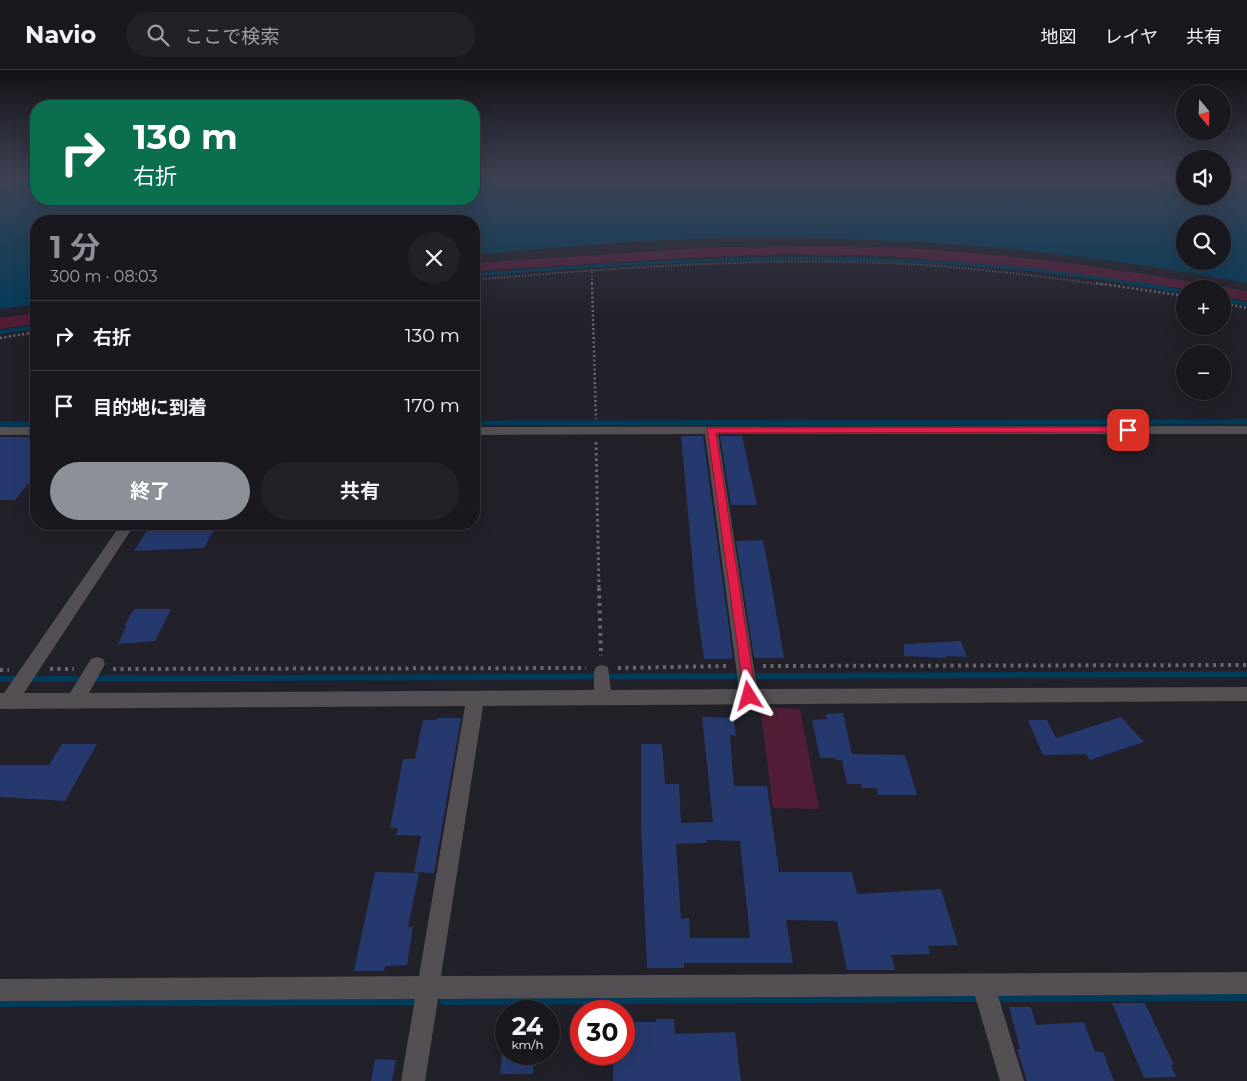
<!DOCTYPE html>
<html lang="ja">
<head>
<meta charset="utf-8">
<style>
  body { margin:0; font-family:Montserrat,"Noto Sans JP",sans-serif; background:#232128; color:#f1f3f6; height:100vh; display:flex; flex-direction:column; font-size:19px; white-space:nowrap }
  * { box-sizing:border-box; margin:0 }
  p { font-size:16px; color:#9fa0a4 }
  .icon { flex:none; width:28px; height:28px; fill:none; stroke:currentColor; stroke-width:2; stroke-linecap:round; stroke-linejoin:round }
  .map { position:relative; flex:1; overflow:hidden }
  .side { position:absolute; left:30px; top:145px; width:450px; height:315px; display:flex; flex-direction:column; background:#1a181f; border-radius:20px; box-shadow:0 5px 20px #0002,0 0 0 1px #38373d }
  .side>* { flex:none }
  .guide { position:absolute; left:30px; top:30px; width:450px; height:105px; border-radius:20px; box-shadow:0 5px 20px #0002,0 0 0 1px #38373d; background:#0b6e4f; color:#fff; overflow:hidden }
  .needle { width:32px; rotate:161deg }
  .fabs { position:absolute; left:1176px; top:15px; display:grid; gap:10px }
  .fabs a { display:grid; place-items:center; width:55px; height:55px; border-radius:50%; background:#1a181f; box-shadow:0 5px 20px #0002,0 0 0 1px #38373d; font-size:25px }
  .speed { position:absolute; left:495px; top:930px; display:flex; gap:10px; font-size:25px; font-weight:700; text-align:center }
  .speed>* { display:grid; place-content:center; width:65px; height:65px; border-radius:50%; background:#1a181f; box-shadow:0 5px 20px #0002,0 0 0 1px #38373d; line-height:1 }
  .speed small { font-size:12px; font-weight:400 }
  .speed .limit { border:8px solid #d22; background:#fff; color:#111 }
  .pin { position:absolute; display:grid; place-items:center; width:42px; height:42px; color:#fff; margin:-21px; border-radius:10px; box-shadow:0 2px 8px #0006 }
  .me { position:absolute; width:55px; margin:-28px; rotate:352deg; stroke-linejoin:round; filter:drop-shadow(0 0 4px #0008) }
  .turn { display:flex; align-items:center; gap:18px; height:105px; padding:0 20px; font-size:22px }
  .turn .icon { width:65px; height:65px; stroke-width:2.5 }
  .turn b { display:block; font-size:35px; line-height:42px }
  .round { display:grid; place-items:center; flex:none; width:52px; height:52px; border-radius:26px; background:#232128 }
  .summary { display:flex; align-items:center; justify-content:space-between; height:85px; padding:0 20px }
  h1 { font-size:30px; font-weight:700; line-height:38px; color:#8c9099 }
  .primary-button { display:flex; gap:10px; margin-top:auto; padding:10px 20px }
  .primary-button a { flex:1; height:58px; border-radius:30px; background:#8c9099; color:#fff; font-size:20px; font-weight:700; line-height:58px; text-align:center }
  .primary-button a+a { background:#232128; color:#f1f3f6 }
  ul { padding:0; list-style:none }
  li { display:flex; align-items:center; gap:15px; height:70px; padding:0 20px; border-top:1px solid #38373d }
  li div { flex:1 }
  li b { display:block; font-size:19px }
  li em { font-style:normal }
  header { display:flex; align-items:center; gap:30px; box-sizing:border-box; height:70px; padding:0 25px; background:#1a181f; border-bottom:1px solid #38373d }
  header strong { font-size:24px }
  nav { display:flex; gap:28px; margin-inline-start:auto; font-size:18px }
  .search { width:350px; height:45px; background:#232128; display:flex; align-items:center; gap:12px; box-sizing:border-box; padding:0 18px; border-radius:28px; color:#9fa0a4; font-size:19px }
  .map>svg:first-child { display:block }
</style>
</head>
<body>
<header>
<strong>Navio</strong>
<div class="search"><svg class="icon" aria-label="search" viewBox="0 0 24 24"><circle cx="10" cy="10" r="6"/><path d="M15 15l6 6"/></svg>ここで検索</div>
<nav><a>地図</a><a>レイヤ</a><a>共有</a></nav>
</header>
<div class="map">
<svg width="1247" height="1011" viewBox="0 0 1247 1011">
  <rect width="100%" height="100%" fill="#222029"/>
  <g fill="#521e37">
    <path d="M720,177C771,177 821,176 872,177C998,181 1123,199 1247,221V231L1223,226L1222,219H1185L1037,199L890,186L784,184L684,188L474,201V193Z"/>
    <polygon points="36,243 36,254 0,259 0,248"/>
    <polygon points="760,637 800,639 819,739 773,738"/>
  </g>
  <path fill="#003b59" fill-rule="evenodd" d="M0,108H36V129H474V108H1185V126H1222L1223,108H1247V213C1080,181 910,166 740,168C654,168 568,177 482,184L474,183V151H36V234L0,239ZM1185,154H1222V191H1185Z"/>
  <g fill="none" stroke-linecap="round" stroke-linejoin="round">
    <path stroke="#003b59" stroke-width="3" d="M474,205C697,186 920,177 1141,215"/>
    <g stroke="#003b59" stroke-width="4">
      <polyline points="1134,213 1185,222"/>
      <polyline points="1222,229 1247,234"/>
      <polyline points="0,262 36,257"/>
    </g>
    <g stroke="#003b59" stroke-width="5">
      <polyline points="474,353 1247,352"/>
      <polyline points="0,354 36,354"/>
    </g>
    <polyline stroke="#003b59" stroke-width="6" points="0,609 1247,604"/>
    <g stroke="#003b59" stroke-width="8">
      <polyline points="992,928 1247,927"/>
      <polyline points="444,931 982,928"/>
      <polyline points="0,933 416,931"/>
    </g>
  </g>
  <g fill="#26396e" fill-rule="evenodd">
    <polygon points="681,366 703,366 733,588 729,589 704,589 696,532"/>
    <polygon points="720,366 742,366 757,435 731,435"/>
    <polygon points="0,367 36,367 36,404 15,430 0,430"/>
    <polygon points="151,454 217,454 204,478 134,481"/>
    <polygon points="763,470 771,512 784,588 754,588 736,471"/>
    <polygon points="134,539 171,539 155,571 118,574 127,555 124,556"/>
    <polygon points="961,571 967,587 946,586 947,588 904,586 904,574"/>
    <polygon points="843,643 852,684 905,685 917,725 878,725 877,718 862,718 861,714 847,714 842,690 836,690 836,688 820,688 812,650 827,649 826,644"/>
    <path d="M702,647L733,648L736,666L730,665L734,716H767L779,802H852L857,824L941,819L958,875L928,876L930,884L891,885L895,900H847L837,851L786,850L793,893H684V898H647L641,755V674H662L665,714H679L681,753L713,752ZM707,770L740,771L750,868H690L689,848L681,849L676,774L707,773Z"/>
    <polygon points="1121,647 1144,672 1090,690 1086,684 1043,685 1028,650 1047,650 1056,668"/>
    <polygon points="437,648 461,648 434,803 414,802 421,766 396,765 398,758 390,758 403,689 415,689 423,650 436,650"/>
    <polygon points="62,674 97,674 65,731 0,727 0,695 49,695"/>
    <polygon points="375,802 419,803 408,857 413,857 407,895 385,896 384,901 354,901"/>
    <polygon points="1112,933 1145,933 1174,995 1171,995 1176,1007 1144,1008"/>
    <polygon points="1009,937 1031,937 1036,955 1084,952 1095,982 1103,982 1114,1011 1027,1011 1017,979 1020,979"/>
    <polygon points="656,949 674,949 675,964 735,962 741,1011 613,1011 613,984 624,984 624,952 656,952"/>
    <polygon points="502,984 534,984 533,1004 500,1004"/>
    <polygon points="375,989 396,990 392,1011 371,1011"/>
  </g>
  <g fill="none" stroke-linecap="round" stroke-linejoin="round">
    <g stroke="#68666e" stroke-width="2" stroke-dasharray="1 2" stroke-linecap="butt">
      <polyline points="592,200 592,215"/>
      <path d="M474,210C611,198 749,188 886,193C960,196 1032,205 1105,215"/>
    </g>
    <g stroke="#68666e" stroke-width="2.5" stroke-dasharray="2 2.5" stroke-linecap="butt">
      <polyline points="592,213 596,349"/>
      <polyline points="1096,213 1185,226"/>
      <polyline points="1222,233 1247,238"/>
      <polyline points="0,268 36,262"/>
    </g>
    <polyline stroke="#68666e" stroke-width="3" stroke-dasharray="2.5 3" stroke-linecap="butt" points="596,372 599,520"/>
    <g stroke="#68666e" stroke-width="4" stroke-dasharray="3 4.5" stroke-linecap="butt">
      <polyline points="599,518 601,586"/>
      <polyline points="763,596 1247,595"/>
      <polyline points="618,598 726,596"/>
      <polyline points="50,599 74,599"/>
      <polyline points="113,599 586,598"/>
      <polyline points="0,600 9,600"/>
    </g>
    <g fill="#534f53" fill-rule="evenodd">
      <polygon points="1247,356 1247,364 718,364 757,619 1247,617 1247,631 483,636 441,906 1247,902 1247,924 998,926 1024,1011 1000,1011 975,926 438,929 425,1011 401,1011 415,929 0,931 0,909 419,906 465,636 0,639 0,623 4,623 121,454 135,454 24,623 70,623 91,589 97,587 103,589 105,594 89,623 594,620 594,602 596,597 602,595 608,597 611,620 739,619 705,364 474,365 474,357"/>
      <rect x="0" y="357" width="36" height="8"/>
    </g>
  </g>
  <linearGradient id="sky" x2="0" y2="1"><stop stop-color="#131217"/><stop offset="0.43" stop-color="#3e4254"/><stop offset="1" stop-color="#3e4254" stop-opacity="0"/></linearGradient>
  <rect width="1247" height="250" fill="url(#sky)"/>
  <polygon fill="#e11d48" stroke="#92132f" points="1128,357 1131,358 1131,362 716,363 756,626 754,630 745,630 707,358"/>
</svg>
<div class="fabs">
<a><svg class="needle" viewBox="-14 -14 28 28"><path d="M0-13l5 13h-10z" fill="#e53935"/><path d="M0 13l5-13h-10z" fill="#9fa0a4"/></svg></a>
<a><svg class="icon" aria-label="sound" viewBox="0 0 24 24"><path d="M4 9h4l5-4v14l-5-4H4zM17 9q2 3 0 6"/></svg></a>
<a><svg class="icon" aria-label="search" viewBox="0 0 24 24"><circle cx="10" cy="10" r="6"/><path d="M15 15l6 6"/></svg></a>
<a>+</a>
<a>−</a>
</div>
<div class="speed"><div>24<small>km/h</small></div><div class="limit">30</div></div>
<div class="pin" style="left:1128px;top:360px;background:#d93025"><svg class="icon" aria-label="arrive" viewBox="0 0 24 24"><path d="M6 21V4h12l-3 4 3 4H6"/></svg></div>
<svg class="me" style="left:749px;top:626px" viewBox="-20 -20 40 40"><path d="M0-17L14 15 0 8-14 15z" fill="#e11d48" stroke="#fff" stroke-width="4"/></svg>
<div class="guide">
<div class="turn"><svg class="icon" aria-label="right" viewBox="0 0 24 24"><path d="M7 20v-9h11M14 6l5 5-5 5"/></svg><div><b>130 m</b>右折</div></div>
</div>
<section class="side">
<div class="summary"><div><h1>1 分</h1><p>300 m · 08:03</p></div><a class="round"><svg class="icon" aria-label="close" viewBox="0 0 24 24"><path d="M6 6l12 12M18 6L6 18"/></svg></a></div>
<ul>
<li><svg class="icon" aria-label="right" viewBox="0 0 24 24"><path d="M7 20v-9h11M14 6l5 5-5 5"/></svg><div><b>右折</b></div><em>130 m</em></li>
<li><svg class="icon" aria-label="arrive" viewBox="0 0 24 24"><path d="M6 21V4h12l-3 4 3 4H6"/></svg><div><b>目的地に到着</b></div><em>170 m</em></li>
</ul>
<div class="primary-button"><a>終了</a><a>共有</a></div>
</section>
</div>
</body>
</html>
